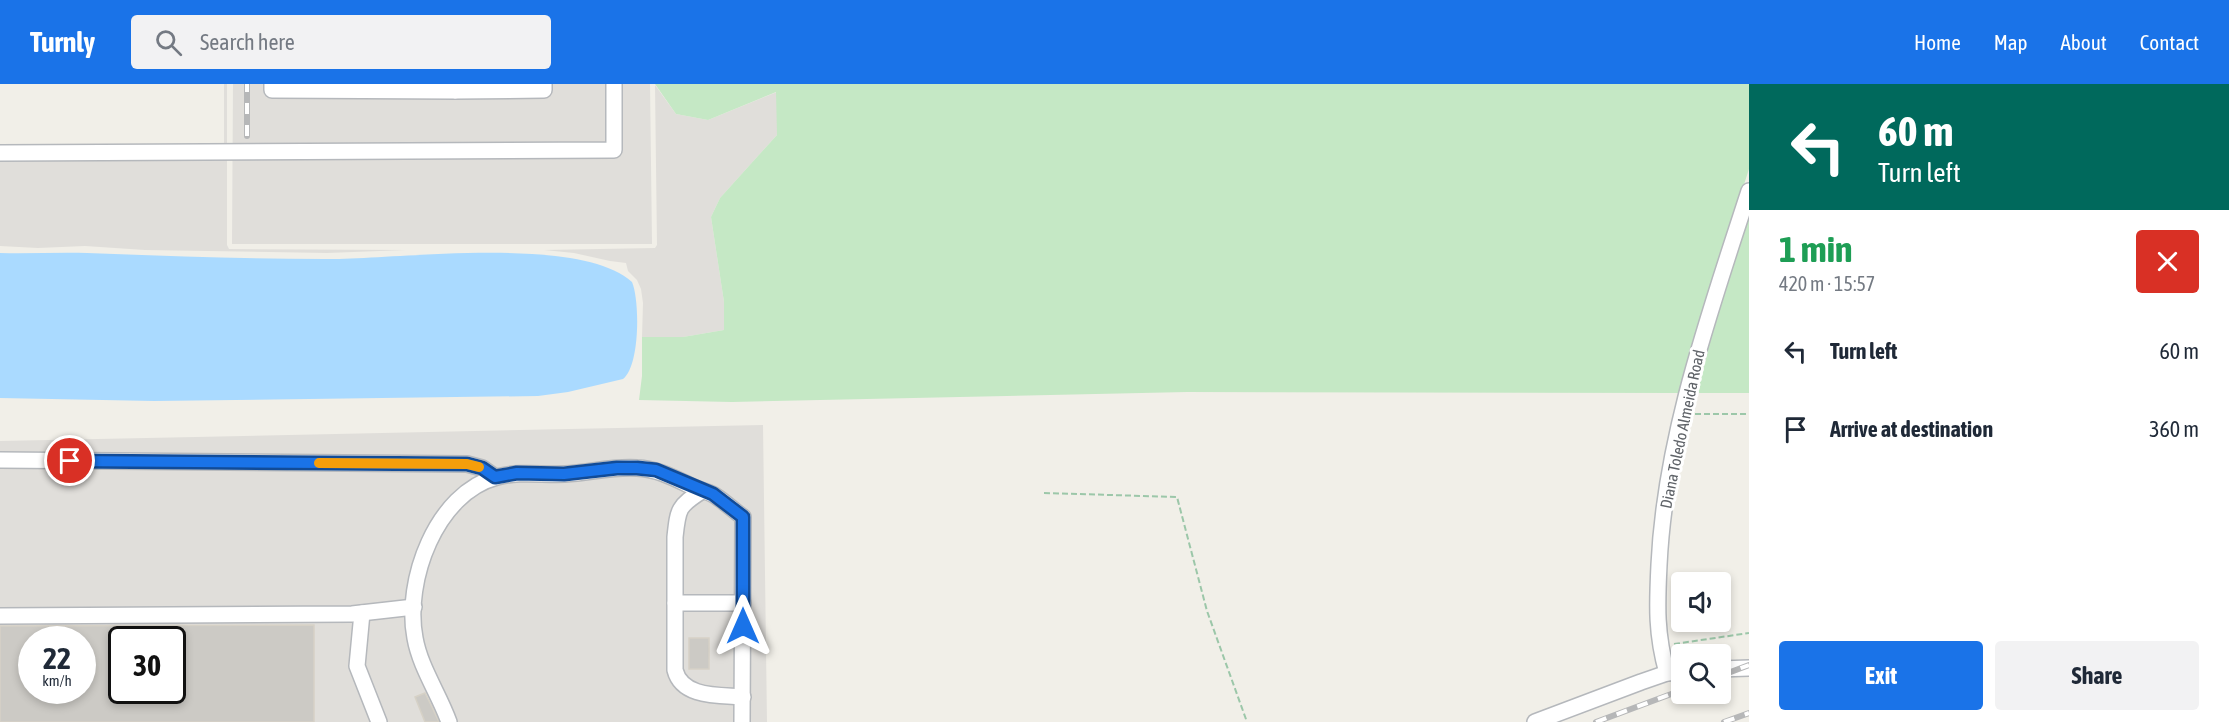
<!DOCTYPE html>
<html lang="en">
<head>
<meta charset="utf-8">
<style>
  body { margin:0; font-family:"Asap Condensed",sans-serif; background:#f2f2f3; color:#1f2937; height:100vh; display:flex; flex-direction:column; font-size:22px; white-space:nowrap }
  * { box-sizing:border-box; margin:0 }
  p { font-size:20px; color:#747a83 }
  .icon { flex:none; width:33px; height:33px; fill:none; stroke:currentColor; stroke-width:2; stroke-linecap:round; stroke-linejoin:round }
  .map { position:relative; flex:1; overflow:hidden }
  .side { display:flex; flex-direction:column; background:#fff; width:480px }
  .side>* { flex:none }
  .banner { background:#00695c; color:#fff; overflow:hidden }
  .buttons { position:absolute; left:1671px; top:488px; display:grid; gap:12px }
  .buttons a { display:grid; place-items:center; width:60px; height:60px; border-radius:6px; background:#fff; box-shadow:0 3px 9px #0003; font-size:30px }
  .speed { position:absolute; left:18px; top:542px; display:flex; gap:12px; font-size:30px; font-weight:700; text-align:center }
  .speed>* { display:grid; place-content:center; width:78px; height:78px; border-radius:50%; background:#fff; box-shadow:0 3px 9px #0003; line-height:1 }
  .speed small { font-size:15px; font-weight:400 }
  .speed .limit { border:3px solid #111; border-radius:9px; background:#fff; color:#111 }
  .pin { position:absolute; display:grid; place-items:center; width:51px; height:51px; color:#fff; margin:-26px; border:3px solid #fff; border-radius:50%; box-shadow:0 2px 6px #0007 }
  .me { position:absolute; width:66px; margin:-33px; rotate:0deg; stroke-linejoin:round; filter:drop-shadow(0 0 4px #0008) }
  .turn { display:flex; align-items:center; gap:21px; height:126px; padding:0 30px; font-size:27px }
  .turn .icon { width:78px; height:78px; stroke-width:2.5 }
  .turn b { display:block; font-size:42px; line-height:51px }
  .round { display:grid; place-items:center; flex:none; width:63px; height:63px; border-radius:6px; background:#f2f2f3 }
  .overview { display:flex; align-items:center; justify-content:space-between; height:102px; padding:0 30px }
  h1 { font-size:36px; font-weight:700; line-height:45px; color:#1e9e55 }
  .cta { display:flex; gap:12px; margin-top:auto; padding:12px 30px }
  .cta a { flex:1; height:69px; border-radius:6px; background:#1a73e8; color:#fff; font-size:24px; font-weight:700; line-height:69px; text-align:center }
  .cta a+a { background:#f2f2f3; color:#1f2937 }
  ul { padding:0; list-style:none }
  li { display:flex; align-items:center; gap:18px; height:78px; padding:0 30px }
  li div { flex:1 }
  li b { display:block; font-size:22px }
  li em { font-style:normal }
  header { display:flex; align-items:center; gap:36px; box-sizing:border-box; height:84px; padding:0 30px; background:#1a73e8; color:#fff }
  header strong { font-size:28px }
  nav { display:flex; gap:33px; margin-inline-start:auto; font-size:21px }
  .search { width:420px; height:54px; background:#f2f2f3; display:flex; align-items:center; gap:15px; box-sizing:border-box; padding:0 21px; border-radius:6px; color:#747a83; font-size:22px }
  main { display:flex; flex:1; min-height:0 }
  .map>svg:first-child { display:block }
</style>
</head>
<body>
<header>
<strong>Turnly</strong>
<div class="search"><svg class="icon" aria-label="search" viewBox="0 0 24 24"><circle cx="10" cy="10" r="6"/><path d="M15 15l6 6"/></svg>Search here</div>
<nav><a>Home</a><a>Map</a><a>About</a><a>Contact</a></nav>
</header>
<main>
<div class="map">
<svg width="1749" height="638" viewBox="0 0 1749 638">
  <rect width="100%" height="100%" fill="#f1efe8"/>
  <g fill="#e0deda" fill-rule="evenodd">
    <polygon points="224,0 227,0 227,161 229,165 406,166 327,169 145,166 85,162 38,164 0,162 0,72 224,71"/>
    <polygon points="233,0 650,0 652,160 232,160"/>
    <polygon points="655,1 676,30 708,36 777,8 777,51 720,114 711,133 724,218 724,246 683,253 642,253 643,219 641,205 637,196 628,187 626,179 610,177 574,169 544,166 655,164 657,161"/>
    <path d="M763,341L767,638H0V357ZM32,555H82V606H32ZM122,555H172V606H122Z"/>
  </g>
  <g fill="#c5e8c5">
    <polygon points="655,0 1749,0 1749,85 1697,246 1682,309 1187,308 732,318 639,316 642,292 642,253 683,253 724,246 724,218 711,133 720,114 777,51 776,8 708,36 676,30"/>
    <polygon points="1749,128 1749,309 1695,309 1709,251"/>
  </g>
  <path fill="#aadaff" d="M0,169C29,170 58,168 87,169C166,172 244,175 324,175C395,176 579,150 632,198C640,217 640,282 623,295L568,308L538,312L154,317L0,314Z"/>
  <g fill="#cccac5" stroke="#d6d1c6" stroke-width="1.5" fill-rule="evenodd">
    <path d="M314,541V638H0V542ZM32,555H82V606H32ZM122,555H172V606H122Z"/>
    <rect x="689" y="554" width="20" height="31"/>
    <polygon points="425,609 431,621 439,638 425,638 415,613"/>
  </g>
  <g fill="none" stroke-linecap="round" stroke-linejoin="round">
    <defs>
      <g id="minor">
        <polyline points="272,0 272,6 455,7 455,0"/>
        <polyline points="455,7 544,6 544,0"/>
        <polyline points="0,69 614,66 614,0"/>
        <polyline points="0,376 467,380 482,384 495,393"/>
        <path d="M702,407C678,422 678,425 675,453V586C682,614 719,611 743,613"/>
        <polyline points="675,519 743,519"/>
        <polyline points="362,529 357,582 379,638"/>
        <polyline points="0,532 352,530 414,523"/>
        <polyline points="1720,585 1749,584"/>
        <path d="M1667,589C1656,550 1657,522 1659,481C1665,353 1710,228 1749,107"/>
        <path d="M449,638C439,610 420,583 415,554C404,497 436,409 497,393C519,387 542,391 565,390C589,389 613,382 637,384C658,385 674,394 693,403C699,406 707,407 714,411C724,417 733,426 743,433L742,638"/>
        <polyline points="1535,638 1641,598 1667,589 1682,588"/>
      </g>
    </defs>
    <use href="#minor" stroke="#b5b8bc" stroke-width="18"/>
    <g stroke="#9cc7a9" stroke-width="2" stroke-dasharray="6 3" stroke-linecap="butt">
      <polyline points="1695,330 1749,330"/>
      <polyline points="1044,409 1177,413 1207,527 1247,638"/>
      <polyline points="1674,560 1749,549"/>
    </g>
    <use href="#minor" stroke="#fff" stroke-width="15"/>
    <defs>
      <g id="rail">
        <polyline points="247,52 247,0"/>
        <polyline points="1720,592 1749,581"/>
        <polyline points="1596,638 1682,606"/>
        <polyline points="1724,638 1749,629"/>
      </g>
    </defs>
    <use href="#rail" stroke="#b6b7b8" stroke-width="6"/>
    <use href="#rail" stroke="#fff" stroke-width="4" stroke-dasharray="11" stroke-linecap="butt"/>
  </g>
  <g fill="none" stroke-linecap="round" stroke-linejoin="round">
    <defs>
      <polyline id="route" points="70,377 467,380 482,384 495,393 517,389 564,390 617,384 637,384 656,386 713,410 743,433 743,542"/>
    </defs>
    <use href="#route" stroke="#114b97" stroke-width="15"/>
    <use href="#route" stroke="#1a73e8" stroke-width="10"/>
    <polyline stroke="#f59e0b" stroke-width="10" points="319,379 467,380 479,383"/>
  </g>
  <g text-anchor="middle" stroke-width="6" stroke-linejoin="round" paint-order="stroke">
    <g font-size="16" fill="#5f6368" stroke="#fff">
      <text transform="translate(1682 345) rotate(-78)" y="6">Diana Toledo Almeida Road</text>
    </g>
  </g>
</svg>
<div class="buttons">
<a><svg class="icon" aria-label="sound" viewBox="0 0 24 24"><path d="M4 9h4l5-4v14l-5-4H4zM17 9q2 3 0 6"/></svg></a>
<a><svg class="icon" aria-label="search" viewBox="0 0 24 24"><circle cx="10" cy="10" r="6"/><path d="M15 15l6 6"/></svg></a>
</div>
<div class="speed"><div>22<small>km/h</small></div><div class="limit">30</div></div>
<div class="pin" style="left:70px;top:377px;background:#d93025"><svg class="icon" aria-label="arrive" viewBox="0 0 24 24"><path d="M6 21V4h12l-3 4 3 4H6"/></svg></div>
<svg class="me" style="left:743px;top:542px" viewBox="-20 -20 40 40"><path d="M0-17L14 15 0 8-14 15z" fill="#1a73e8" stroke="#fff" stroke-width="4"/></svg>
</div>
<section class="side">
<div class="banner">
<div class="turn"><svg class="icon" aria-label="left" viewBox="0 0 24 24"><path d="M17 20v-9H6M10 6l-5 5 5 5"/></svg><div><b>60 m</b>Turn left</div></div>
</div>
<div class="overview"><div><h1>1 min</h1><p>420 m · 15:57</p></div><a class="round" style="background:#d93025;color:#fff"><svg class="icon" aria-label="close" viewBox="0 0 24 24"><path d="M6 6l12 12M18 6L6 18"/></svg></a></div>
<ul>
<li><svg class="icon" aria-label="left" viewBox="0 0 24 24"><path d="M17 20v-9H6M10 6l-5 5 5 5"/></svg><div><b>Turn left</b></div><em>60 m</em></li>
<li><svg class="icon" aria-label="arrive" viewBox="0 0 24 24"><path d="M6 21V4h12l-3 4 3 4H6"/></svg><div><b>Arrive at destination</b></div><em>360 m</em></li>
</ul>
<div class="cta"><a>Exit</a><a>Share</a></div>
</section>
</main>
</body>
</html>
